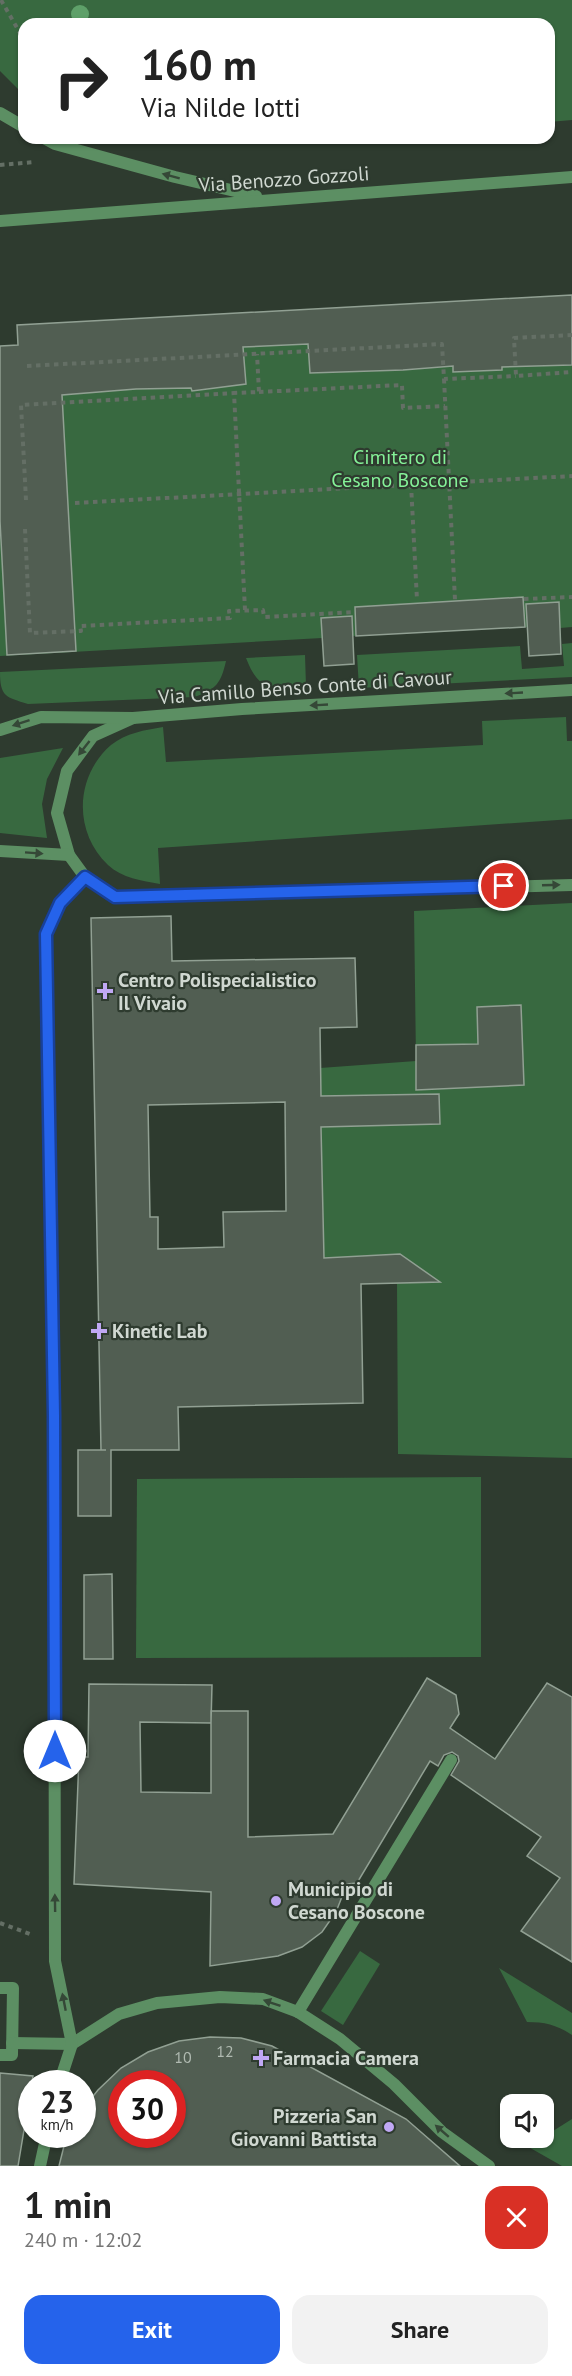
<!DOCTYPE html>
<html lang="en">
<head>
<meta charset="utf-8">
<style>
  body { margin:0; font-family:"PT Sans",sans-serif; background:#f2f2f2; color:#222; height:100vh; display:flex; flex-direction:column; font-size:22px; white-space:nowrap }
  * { box-sizing:border-box; margin:0 }
  p { font-size:20px; color:#767676 }
  .icon { flex:none; width:33px; height:33px; fill:none; stroke:currentColor; stroke-width:2; stroke-linecap:round; stroke-linejoin:round }
  .map { position:relative; height:2166px; overflow:hidden }
  .side { display:flex; flex-direction:column; background:#fff; flex:1 }
  .side>* { flex:none }
  .guide { position:absolute; left:18px; top:18px; width:537px; height:126px; border-radius:18px; box-shadow:0 2px 4px #0004; background:#fff; color:#222; overflow:hidden }
  .tools { position:absolute; left:500px; top:2094px; display:grid; gap:12px }
  .tools a { display:grid; place-items:center; width:54px; height:54px; border-radius:12px; background:#fff; box-shadow:0 2px 4px #0004; font-size:30px }
  .speed { position:absolute; left:18px; top:2070px; display:flex; gap:12px; font-size:30px; font-weight:700; text-align:center }
  .speed>* { display:grid; place-content:center; width:78px; height:78px; border-radius:50%; background:#fff; box-shadow:0 2px 4px #0004; line-height:1 }
  .speed small { font-size:15px; font-weight:400 }
  .speed .limit { border:9px solid #d22; background:#fff; color:#111 }
  .pin { position:absolute; display:grid; place-items:center; width:51px; height:51px; color:#fff; margin:-26px; border:3px solid #fff; border-radius:50%; box-shadow:0 2px 6px #0007 }
  .me { position:absolute; width:66px; margin:-33px; rotate:0deg; stroke-linejoin:round; filter:drop-shadow(0 0 4px #0008) }
  .turn { display:flex; align-items:center; gap:21px; height:126px; padding:0 24px; font-size:27px }
  .turn .icon { width:78px; height:78px; stroke-width:2.5 }
  .turn b { display:block; font-size:42px; line-height:51px }
  .round { display:grid; place-items:center; flex:none; width:63px; height:63px; border-radius:18px; background:#f2f2f2 }
  .overview { display:flex; align-items:center; justify-content:space-between; height:102px; padding:0 24px }
  h1 { font-size:36px; font-weight:700; line-height:45px }
  .button { display:flex; gap:12px; margin-top:auto; padding:12px 24px }
  .button a { flex:1; height:69px; border-radius:18px; background:#2563eb; color:#fff; font-size:24px; font-weight:700; line-height:69px; text-align:center }
  .button a+a { background:#f2f2f2; color:#222 }
  .map>svg:first-child { display:block }
</style>
</head>
<body>
<div class="map">
<svg width="572" height="2166" viewBox="0 0 572 2166">
  <rect width="100%" height="100%" fill="#2e3b2f"/>
  <g fill="#386940">
    <polygon points="0,0 572,0 572,120 549,122 549,24 24,24 24,95 0,71"/>
    <polygon points="178,138 325,138 247,144"/>
    <polygon points="572,295 572,627 560,628 561,654 529,656 527,627 353,636 354,664 324,666 322,638 0,656 0,346 18,345 17,325"/>
    <polygon points="572,643 572,677 359,688 357,655 520,646 522,669 564,666 562,644"/>
    <path d="M305,655L306,686C273,690 259,692 246,658Z"/>
    <path d="M226,661C221,683 216,690 194,697L28,704C6,697 0,697 0,672Z"/>
    <path d="M566,717L567,741H572V819L158,848L160,884C142,881 122,878 108,865C73,832 75,776 111,745C126,733 145,730 163,727L166,762L483,745L482,721Z"/>
    <polygon points="63,748 47,779 42,804 47,838 0,833 0,758"/>
    <polygon points="572,903 572,1458 398,1454 397,1284 324,1284 320,1068 416,1061 414,911"/>
    <polygon points="481,1477 481,1657 136,1658 137,1479"/>
    <polygon points="360,1951 380,1964 343,2025 321,2011"/>
    <path d="M499,1968L572,2013V2035C557,2025 545,2022 527,2022Z"/>
    <polygon points="572,2119 572,2166 562,2166 518,2141 519,2138 543,2138 543,2132 553,2131"/>
  </g>
  <g fill="#515e52" stroke="#91a093" stroke-width="1.5" fill-rule="evenodd">
    <polygon points="572,295 572,365 502,367 502,370 453,372 453,366 403,370 310,373 308,344 243,347 246,384 192,391 191,388 136,389 62,395 76,651 7,655 0,521 0,346 18,345 17,325"/>
    <polygon points="523,597 525,627 356,636 355,607"/>
    <polygon points="559,602 561,654 529,656 526,604"/>
    <polygon points="352,616 354,664 324,666 321,618"/>
    <path d="M171,916L172,961L355,958L357,1027L320,1028L321,1096L439,1094L440,1124L321,1127L324,1258L400,1254L440,1282L361,1284L363,1403L178,1407L179,1450H111V1516H78V1450H106H101L91,918ZM285,1102L286,1211L223,1212L224,1247L158,1249V1217H150L148,1105Z"/>
    <polygon points="521,1005 524,1085 416,1090 416,1045 478,1044 477,1007"/>
    <polygon points="112,1574 113,1659 84,1659 84,1575"/>
    <polygon points="427,1678 456,1695 459,1714 450,1728 495,1759 547,1683 572,1697 572,1962 521,1931 560,1878 527,1856 541,1837 451,1775 459,1761 458,1756 452,1752 444,1755 438,1766 430,1761 357,1883 347,1884 336,1912 322,1932 302,1947 278,1956 210,1966 211,1892 74,1884 79,1757 88,1757 89,1684 212,1685 211,1723 140,1722 141,1792 211,1793 211,1711 248,1711 248,1837 333,1834"/>
    <path d="M210,2037L241,2038L272,2046L406,2119L460,2166H59L67,2134H82V2110L98,2090L121,2068L148,2052L179,2041ZM122,2084H172V2134H122Z"/>
    <polygon points="0,2073 33,2076 18,2166 0,2166"/>
  </g>
  <g fill="none" stroke-linecap="round" stroke-linejoin="round">
    <g stroke="#646f65" stroke-width="4" stroke-dasharray="4.5 4.5" stroke-linecap="butt">
      <polyline points="1,0 24,40"/>
      <polyline points="0,165 35,162"/>
      <polyline points="572,335 514,338 516,376 572,372"/>
      <polyline points="27,366 442,344 444,379 516,376"/>
      <polyline points="444,379 455,600"/>
      <polyline points="259,392 402,385 403,408 445,406"/>
      <polyline points="411,484 417,600"/>
      <polyline points="26,500 21,405 234,393"/>
      <polyline points="75,503 572,476"/>
      <polyline points="25,529 30,633 81,631 80,626 230,618 229,611 263,610 264,617 355,612"/>
      <polyline points="524,599 572,597"/>
      <polyline points="245,610 234,393 259,392 257,354"/>
      <polyline points="0,1923 30,1934"/>
    </g>
    <g stroke="#5c8f63" stroke-width="12">
      <polyline points="0,1988 13,1988 12,2055 0,2055"/>
      <polyline points="12,2043 72,2044"/>
    </g>
    <g stroke="#5c8f63" stroke-width="12">
      <polyline points="133,718 93,736 67,771 57,813 69,855 85,877 115,897 572,885"/>
      <polyline points="0,730 41,717 133,718 242,709 572,690"/>
      <polyline points="0,851 69,855"/>
      <polyline points="298,2012 451,1760"/>
      <polyline points="72,2044 119,2014 157,2003 220,1997 263,1999 298,2012 340,2039 394,2084 442,2132 489,2166"/>
      <polyline points="59,2084 72,2044 55,1961 54,1415 46,934 60,903 85,877"/>
      <polyline points="40,2166 47,2134"/>
    </g>
    <g stroke="#5c8f63" stroke-width="12">
      <polyline points="0,113 24,127"/>
      <polyline points="44,138 55,144 175,177 256,196"/>
      <polyline points="0,221 572,177"/>
    </g>
  </g>
  <circle fill="#5ea069" cx="80" cy="14" r="9"/>
  <defs><path id="oneway-solid" d="M-6-.8H1V-3.2L6.5 0L1 3.2V.8H-6Z" transform="scale(1.5)"/></defs>
  <g fill="#354837">
    <use href="#oneway-solid" transform="translate(171 176) rotate(-165)"/>
    <use href="#oneway-solid" transform="translate(514 693) rotate(177)"/>
    <use href="#oneway-solid" transform="translate(319 705) rotate(177)"/>
    <use href="#oneway-solid" transform="translate(21 723) rotate(162)"/>
    <use href="#oneway-solid" transform="translate(84 748) rotate(128)"/>
    <use href="#oneway-solid" transform="translate(34 853) rotate(4)"/>
    <use href="#oneway-solid" transform="translate(551 885) rotate(-2)"/>
    <use href="#oneway-solid" transform="translate(55 1903) rotate(-91)"/>
    <use href="#oneway-solid" transform="translate(64 2002) rotate(-101)"/>
    <use href="#oneway-solid" transform="translate(272 2003) rotate(-161)"/>
    <use href="#oneway-solid" transform="translate(442 2131) rotate(-139)"/>
  </g>
  <g fill="none" stroke-linecap="round" stroke-linejoin="round">
    <defs>
      <polyline id="route" points="55,1751 54,1415 46,934 60,903 85,877 115,897 504,886"/>
    </defs>
    <use href="#route" stroke="#184099" stroke-width="15"/>
    <use href="#route" stroke="#2563eb" stroke-width="10"/>
  </g>
  <g fill="#c0a8f4" stroke="#2e3b2f" stroke-width="2">
    <path d="M102 982h6v6h6v6h-6v6h-6v-6h-6v-6h6z"/>
    <path d="M96 1322h6v6h6v6h-6v6h-6v-6h-6v-6h6z"/>
    <circle cx="276" cy="1901" r="6"/>
    <path d="M258 2049h6v6h6v6h-6v6h-6v-6h-6v-6h6z"/>
    <circle cx="389" cy="2127" r="6"/>
  </g>
  <g text-anchor="middle" stroke-width="4.5" stroke-linejoin="round" paint-order="stroke">
    <g font-size="16" fill="#b0bab1">
      <text x="225" y="2057">12</text>
      <text x="183" y="2063">10</text>
    </g>
    <g font-size="20" fill="#d0d8d1" stroke="#2e3b2f">
      <text transform="translate(284 179) rotate(-4)" y="7">Via Benozzo Gozzoli</text>
      <text transform="translate(305 687) rotate(-4)" y="7">Via Camillo Benso Conte di Cavour</text>
    </g>
    <g font-size="20" fill="#85f298" stroke="#2e3b2f">
      <text x="400" y="464">Cimitero di<tspan x="400" dy="23">Cesano Boscone</tspan></text>
    </g>
    <g font-size="20" font-weight="bold" fill="#d0d8d1" stroke="#2e3b2f" text-anchor="start">
      <text x="118" y="987">Centro Polispecialistico<tspan x="118" dy="23">Il Vivaio</tspan></text>
      <text x="112" y="1338">Kinetic Lab</text>
      <text x="288" y="1896">Municipio di<tspan x="288" dy="23">Cesano Boscone</tspan></text>
      <text x="273" y="2065">Farmacia Camera</text>
      <text x="377" y="2123" text-anchor="end">Pizzeria San<tspan x="377" dy="23">Giovanni Battista</tspan></text>
    </g>
  </g>
</svg>
<div class="tools">
<a><svg class="icon" aria-label="sound" viewBox="0 0 24 24"><path d="M4 9h4l5-4v14l-5-4H4zM17 9q2 3 0 6"/></svg></a>
</div>
<div class="speed"><div>23<small>km/h</small></div><div class="limit">30</div></div>
<div class="pin" style="left:504px;top:886px;background:#d93025"><svg class="icon" aria-label="arrive" viewBox="0 0 24 24"><path d="M6 21V4h12l-3 4 3 4H6"/></svg></div>
<svg class="me" style="left:55px;top:1751px" viewBox="-20 -20 40 40"><circle r="19" fill="#fff"/><path d="M0-13L10 11 0 6-10 11z" fill="#2563eb"/></svg>
<div class="guide">
<div class="turn"><svg class="icon" aria-label="right" viewBox="0 0 24 24"><path d="M7 20v-9h11M14 6l5 5-5 5"/></svg><div><b>160 m</b>Via Nilde Iotti</div></div>
</div>
</div>
<section class="side">
<div class="overview"><div><h1>1 min</h1><p>240 m · 12:02</p></div><a class="round" style="background:#d93025;color:#fff"><svg class="icon" aria-label="close" viewBox="0 0 24 24"><path d="M6 6l12 12M18 6L6 18"/></svg></a></div>
<div class="button"><a>Exit</a><a>Share</a></div>
</section>
</body>
</html>
